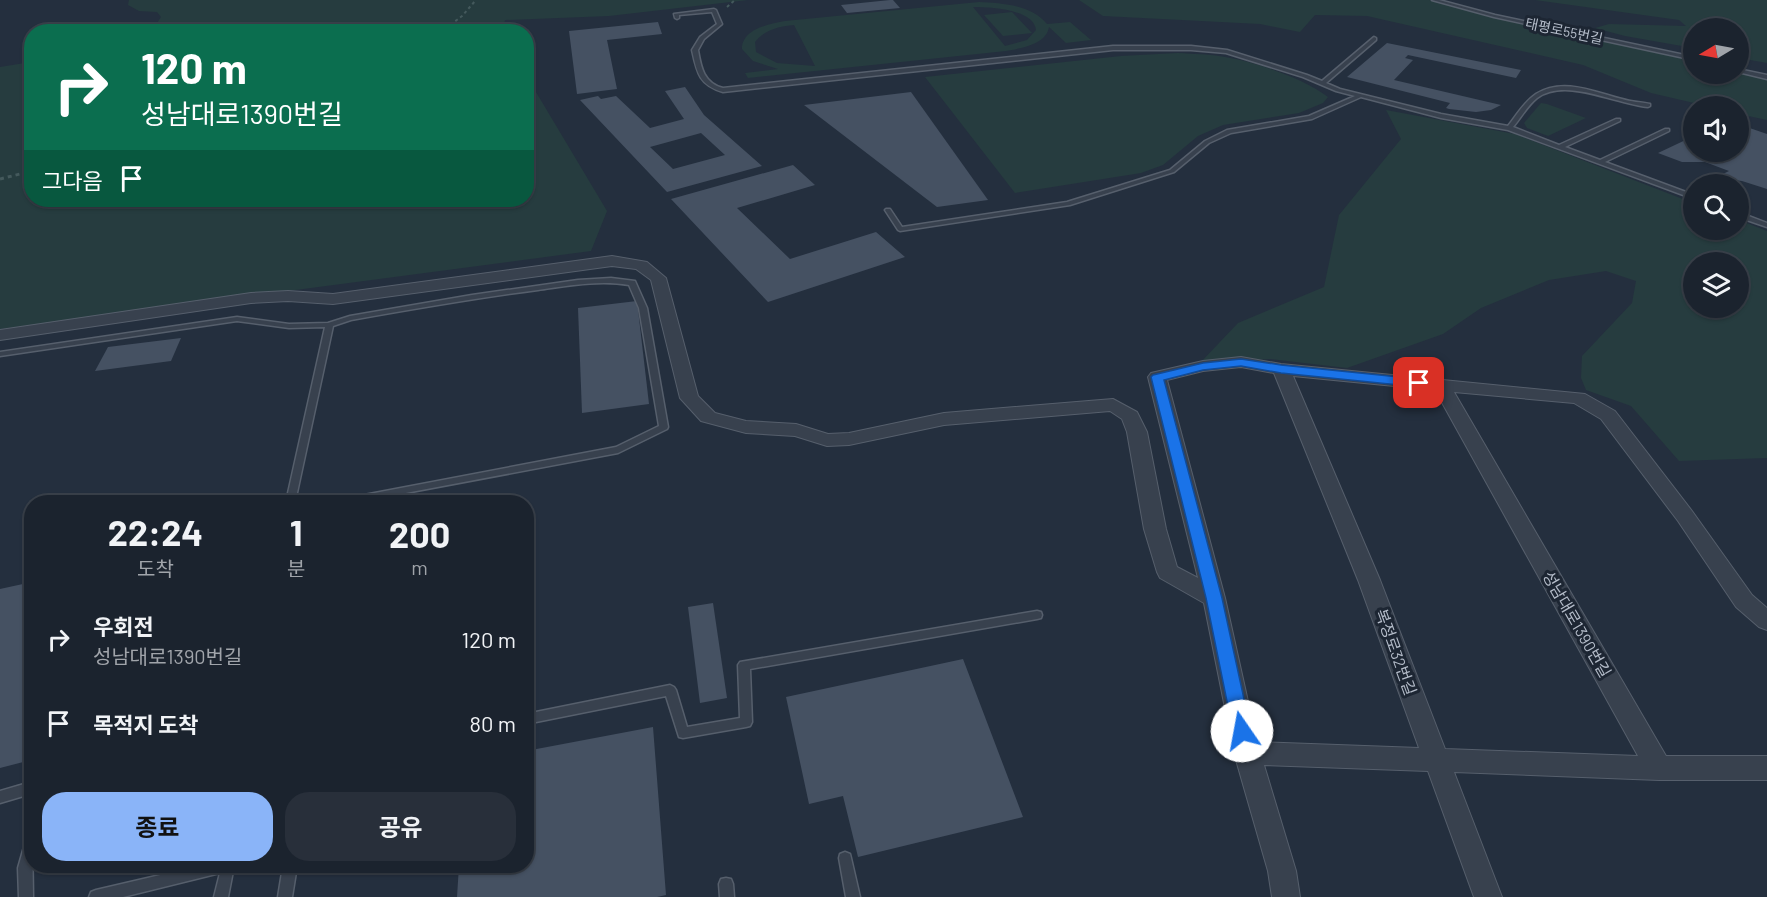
<!DOCTYPE html>
<html lang="ko">
<head>
<meta charset="utf-8">
<style>
  body { margin:0; font-family:Barlow,"Noto Sans KR",sans-serif; background:#282f3a; color:#f1f3f6; height:100vh; display:flex; flex-direction:column; font-size:22px; white-space:nowrap }
  * { box-sizing:border-box; margin:0 }
  p { font-size:20px; color:#a0a4aa }
  .icon { flex:none; width:33px; height:33px; fill:none; stroke:currentColor; stroke-width:2; stroke-linecap:round; stroke-linejoin:round }
  .map { position:relative; flex:1; overflow:hidden }
  .panel { position:absolute; left:24px; top:495px; width:510px; height:378px; display:flex; flex-direction:column; background:#1b232e; border-radius:24px; box-shadow:0 2px 4px #0004,0 0 0 2px #39404a }
  .panel>* { flex:none }
  .guide { position:absolute; left:24px; top:24px; width:510px; height:183px; border-radius:24px; box-shadow:0 2px 4px #0004,0 0 0 2px #39404a; background:#0b6e4f; color:#fff; overflow:hidden }
  .needle { width:39px; rotate:260deg }
  .controls { position:absolute; left:1683px; top:18px; display:grid; gap:12px }
  .controls a { display:grid; place-items:center; width:66px; height:66px; border-radius:50%; background:#1b232e; box-shadow:0 2px 4px #0004,0 0 0 2px #39404a; font-size:30px }
  .pin { position:absolute; display:grid; place-items:center; width:51px; height:51px; color:#fff; margin:-26px; border-radius:12px; box-shadow:0 3px 9px #0006 }
  .me { position:absolute; width:66px; margin:-33px; rotate:348deg; stroke-linejoin:round; filter:drop-shadow(0 0 4px #0008) }
  .turn { display:flex; align-items:center; gap:21px; height:126px; padding:0 18px; font-size:27px }
  .turn .icon { width:78px; height:78px; stroke-width:2.5 }
  .turn b { display:block; font-size:42px; line-height:51px }
  .then { display:flex; align-items:center; height:57px; padding:0 18px; background:#0003; gap:12px; font-size:22px }
  .eta { display:flex; justify-content:space-evenly; align-items:center; height:102px; text-align:center }
  .eta b { font-size:36px; font-weight:700; line-height:42px }
  .primary-button { display:flex; gap:12px; margin-top:auto; padding:12px 18px }
  .primary-button a { flex:1; height:69px; border-radius:24px; background:#8ab4f8; color:#111; font-size:24px; font-weight:700; line-height:69px; text-align:center }
  .primary-button a+a { background:#282f3a; color:#f1f3f6 }
  ul { padding:0; list-style:none }
  li { display:flex; align-items:center; gap:18px; height:84px; padding:0 18px }
  li div { flex:1 }
  li b { display:block; font-size:22px }
  li em { font-style:normal }
  .map>svg:first-child { display:block }
</style>
</head>
<body>
<div class="map">
<svg width="1767" height="897" viewBox="0 0 1767 897">
  <rect width="100%" height="100%" fill="#242f3e"/>
  <g fill="#263c3f" fill-rule="evenodd">
    <polygon points="129,0 748,0 609,16 505,20 503,31 151,32 161,17 157,12 139,11 128,5"/>
    <polygon points="1079,0 1429,0 1693,61 1694,74 1738,74 1739,71 1767,78 1767,120 1739,114 1738,106 1707,106 1651,93 1583,65 1367,16 1315,15 1300,32 1260,24 1103,16"/>
    <polygon points="1535,0 1767,0 1767,63 1739,58 1738,28 1694,28 1693,48 1625,36 1595,28 1609,24 1686,26 1679,20"/>
    <path d="M979,2C1002,3 1032,5 1047,24L1070,22L1091,40L1066,43L1049,27C1046,45 1021,48 1006,51L748,78L745,73L778,69L753,61L742,49C742,29 769,24 785,21ZM973,7C990,7 1034,9 1036,30L1027,40L1005,46ZM794,25L815,66L777,63L756,52L755,42C764,30 780,26 794,25Z"/>
    <polygon points="1012,12 1032,33 1003,36 984,15"/>
    <path d="M1178,53C1193,54 1210,54 1225,57C1255,62 1303,78 1328,97L1323,103L1299,113L1223,125L1198,136L1163,165L1141,173L1015,193L925,77L1121,56Z"/>
    <polygon points="31,62 32,200 526,200 527,77 607,211 591,251 0,329 0,67"/>
    <polygon points="1541,103 1547,104 1586,118 1548,136 1527,128 1524,123"/>
    <path d="M1386,110L1515,134L1693,203L1694,230H1738L1739,220L1767,231V458L1679,461L1631,406L1586,390L1581,378L1582,356L1632,303L1636,281L1606,271L1549,280L1481,308L1443,334L1347,368L1270,359L1200,363L1238,323L1324,287L1339,215L1401,139ZM1694,262H1738V308H1694Z"/>
  </g>
  <g fill="#455162" fill-rule="evenodd">
    <polygon points="890,0 893,0 900,8 847,13 841,5"/>
    <polygon points="658,22 662,34 607,40 617,89 577,94 569,31"/>
    <polygon points="1387,43 1521,70 1516,78 1408,55 1405,58 1413,60 1394,80 1501,105 1491,110 1476,112 1449,109 1446,108 1450,103 1347,77"/>
    <path d="M685,87L704,115L762,166L667,192L580,100L598,96L601,99L616,96L650,128L684,119L665,91ZM701,133L725,155L673,169L650,147Z"/>
    <polygon points="911,92 988,200 937,207 804,105"/>
    <polygon points="1738,124 1767,134 1767,189 1742,181 1727,179 1721,175 1729,171 1705,162 1682,162 1658,153 1694,136 1694,152 1738,152"/>
    <polygon points="793,165 815,185 737,208 790,259 876,232 905,257 768,302 671,199"/>
    <polygon points="637,301 649,404 582,413 578,308"/>
    <polygon points="181,338 171,361 95,371 108,347"/>
    <polygon points="32,582 32,758 31,760 0,768 0,589"/>
    <polygon points="713,603 727,698 700,703 688,607"/>
    <polygon points="963,659 1023,817 858,857 843,796 809,804 786,697"/>
    <polygon points="653,727 666,895 657,897 457,897 459,866 526,866 526,751"/>
  </g>
  <g fill="none" stroke-linecap="round" stroke-linejoin="round">
    <defs>
      <g id="service">
        <polygon points="1432,0 1439,0 1495,15 1694,57 1694,60 1494,17"/>
        <path d="M714,9L716,10L722,24L704,39L698,50C701,68 704,83 723,88L1113,46H1191L1227,50L1307,75L1322,81L1374,37L1376,38V40L1326,83L1340,89L1441,114L1508,126C1516,116 1524,102 1536,94C1563,77 1594,92 1622,99C1631,102 1641,102 1650,104V106L1648,107C1615,104 1566,77 1537,98C1527,106 1521,118 1513,127L1559,145L1616,119H1620V121L1565,147L1600,160L1665,129H1669V131L1605,162L1694,195V199L1508,130L1441,118L1361,97L1312,119L1231,133L1209,143L1174,172L1070,205L900,231L898,230L885,210L886,209H890L902,227L1067,202L1170,170L1205,141L1227,130L1309,116L1355,96L1336,91L1303,77L1226,53L1191,50H1113L723,92C699,85 697,73 692,50L700,37L717,24L712,12L679,15V18L677,19L675,18L674,14Z"/>
        <polygon points="1738,69 1767,75 1767,79 1738,72"/>
        <polygon points="1738,212 1767,223 1767,227 1738,217"/>
        <path d="M611,278L635,281L647,308L668,427L667,429L618,453L358,502H338L340,500L343,499L616,447L659,426L639,308L629,285C598,280 568,286 538,290C475,298 413,309 351,320L333,326L295,502H286L325,327L289,328L237,321L0,356V352L237,317L289,324L328,323L350,316L472,295L578,280Z"/>
        <polygon points="1037,611 1041,612 1042,615 1041,618 1037,619 750,669 752,722 750,726 746,727 683,738 679,737 666,696 526,724 526,714 670,685 674,687 676,690 687,727 740,718 738,665 740,662"/>
        <polygon points="31,782 32,797 27,795 0,803 0,791"/>
        <polygon points="32,834 33,897 19,897 18,868 26,840 27,836"/>
        <polygon points="845,852 850,854 851,858 860,897 846,897 839,858 840,854"/>
        <polygon points="199,866 234,866 228,897 214,897 220,873 123,897 89,897 91,892 96,890"/>
        <polygon points="283,866 297,866 292,897 278,897"/>
        <polygon points="726,878 731,879 733,884 734,897 720,897 719,884 721,879"/>
      </g>
      <path id="minor" d="M612,256L647,262L666,278L698,396L715,413L746,421L796,424L828,434L849,433L944,413L1113,399L1137,412L1147,432L1166,529L1177,567L1198,578L1148,377L1151,373L1203,361L1241,357L1281,364L1585,394L1615,411L1692,511L1752,595L1767,608V630L1759,627L1736,607L1678,521L1601,419L1574,403L1454,392L1666,756H1767V780H1659L1454,772L1502,897H1474L1428,771L1264,765L1296,871L1300,897H1272L1268,871L1234,753L1204,603L1160,578L1157,572L1144,529L1127,432L1122,419L1110,411L944,425L849,445L827,446L795,436L746,433L701,421L680,398L651,280L636,269L612,266L333,304L288,301L251,303L0,340V330L251,293L288,291L333,294ZM1241,367L1274,373L1358,580L1419,748L1257,742L1225,598L1167,380L1203,371ZM1293,376L1435,390L1638,756L1445,749L1380,580Z"/>
    </defs>
    <use href="#service" stroke="#565f6c" stroke-width="3"/>
    <use href="#minor" stroke="#565f6c" stroke-width="2"/>
    <g stroke="#44595c" stroke-width="2" stroke-dasharray="3 3" stroke-linecap="butt">
      <polyline points="727,7 735,0"/>
      <polyline points="441,32 462,16 476,0"/>
    </g>
    <polyline stroke="#44595c" stroke-width="3" stroke-dasharray="4 4" stroke-linecap="butt" points="0,179 32,171"/>
    <use href="#service" fill="#38414e" fill-rule="evenodd"/>
    <use href="#minor" fill="#38414e" fill-rule="evenodd"/>
  </g>
  <polygon fill="#1a73e8" stroke="#114b97" stroke-width="1.5" points="1241,359 1281,365 1419,379 1425,383 1419,387 1281,373 1241,366 1203,370 1164,380 1222,598 1251,731 1248,737 1242,739 1236,737 1233,731 1206,598 1151,377 1153,375 1203,363"/>
  <g text-anchor="middle" stroke-width="6" stroke-linejoin="round" paint-order="stroke">
    <g font-size="14" fill="#b4bcc9" stroke="#1d2633">
      <text transform="translate(1564 31) rotate(12)" y="5">태평로55번길</text>
    </g>
    <g font-size="16" fill="#b4bcc9" stroke="#1d2633">
      <text transform="translate(1577 624) rotate(60)" y="6">성남대로1390번길</text>
      <text transform="translate(1396 652) rotate(70)" y="6">복정로32번길</text>
    </g>
  </g>
</svg>
<div class="controls">
<a><svg class="needle" viewBox="-14 -14 28 28"><path d="M0-13l5 13h-10z" fill="#e53935"/><path d="M0 13l5-13h-10z" fill="#a0a4aa"/></svg></a>
<a><svg class="icon" aria-label="sound" viewBox="0 0 24 24"><path d="M4 9h4l5-4v14l-5-4H4zM17 9q2 3 0 6"/></svg></a>
<a><svg class="icon" aria-label="search" viewBox="0 0 24 24"><circle cx="10" cy="10" r="6"/><path d="M15 15l6 6"/></svg></a>
<a><svg class="icon" aria-label="layers" viewBox="0 0 24 24"><path d="M12 4l9 5-9 5-9-5zM3 14l9 5 9-5"/></svg></a>
</div>
<div class="pin" style="left:1419px;top:383px;background:#d93025"><svg class="icon" aria-label="arrive" viewBox="0 0 24 24"><path d="M6 21V4h12l-3 4 3 4H6"/></svg></div>
<svg class="me" style="left:1242px;top:731px" viewBox="-20 -20 40 40"><circle r="19" fill="#fff"/><path d="M0-13L10 11 0 6-10 11z" fill="#1a73e8"/></svg>
<div class="guide">
<div class="turn"><svg class="icon" aria-label="right" viewBox="0 0 24 24"><path d="M7 20v-9h11M14 6l5 5-5 5"/></svg><div><b>120 m</b>성남대로1390번길</div></div>
<div class="then">그다음<svg class="icon" aria-label="arrive" viewBox="0 0 24 24"><path d="M6 21V4h12l-3 4 3 4H6"/></svg></div>
</div>
<section class="panel">
<div class="eta">
<div><b>22:24</b><p>도착</p></div>
<div><b>1</b><p>분</p></div>
<div><b>200</b><p>m</p></div>
</div>
<ul>
<li><svg class="icon" aria-label="right" viewBox="0 0 24 24"><path d="M7 20v-9h11M14 6l5 5-5 5"/></svg><div><b>우회전</b><p>성남대로1390번길</p></div><em>120 m</em></li>
<li><svg class="icon" aria-label="arrive" viewBox="0 0 24 24"><path d="M6 21V4h12l-3 4 3 4H6"/></svg><div><b>목적지 도착</b></div><em>80 m</em></li>
</ul>
<div class="primary-button"><a>종료</a><a>공유</a></div>
</section>
</div>
</body>
</html>
